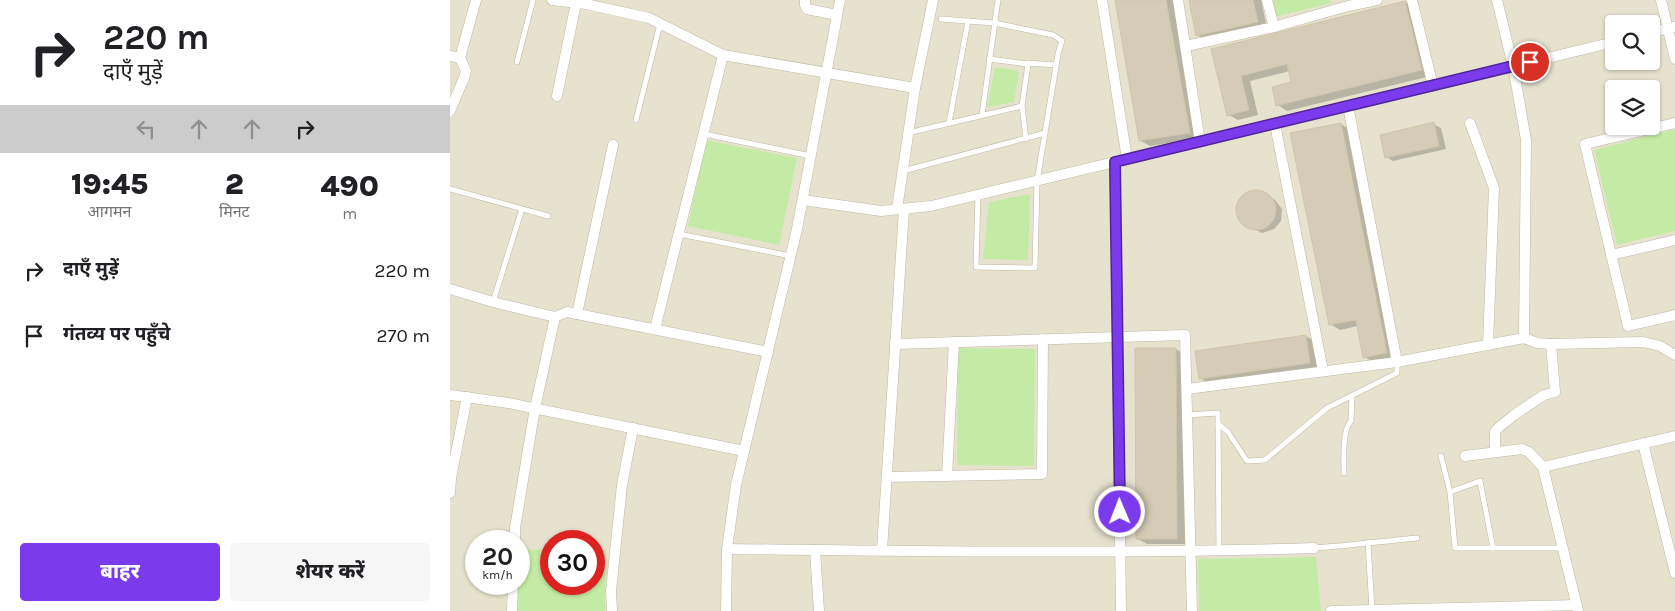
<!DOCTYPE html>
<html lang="hi">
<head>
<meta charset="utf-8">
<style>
  body { margin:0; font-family:Karla,"Noto Sans Devanagari",sans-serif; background:#f6f6f6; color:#202124; height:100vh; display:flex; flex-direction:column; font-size:19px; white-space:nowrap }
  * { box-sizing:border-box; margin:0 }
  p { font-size:16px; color:#757577 }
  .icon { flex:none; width:28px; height:28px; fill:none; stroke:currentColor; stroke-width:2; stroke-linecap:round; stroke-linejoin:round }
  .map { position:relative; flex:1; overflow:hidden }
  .drawer { display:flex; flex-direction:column; background:#fff; width:450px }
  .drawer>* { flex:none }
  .banner { background:#fff; color:#202124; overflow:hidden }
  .tools { position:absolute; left:1155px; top:15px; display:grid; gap:10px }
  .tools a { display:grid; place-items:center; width:55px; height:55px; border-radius:5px; background:#fff; box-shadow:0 1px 4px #0004; font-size:25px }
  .speed { position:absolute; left:15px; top:530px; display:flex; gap:10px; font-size:25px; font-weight:700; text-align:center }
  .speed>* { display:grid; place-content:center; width:65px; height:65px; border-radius:50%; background:#fff; box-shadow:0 1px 4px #0004; line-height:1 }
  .speed small { font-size:12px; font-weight:400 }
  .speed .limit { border:8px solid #d22; background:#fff; color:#111 }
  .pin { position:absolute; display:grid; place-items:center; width:42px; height:42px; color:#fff; margin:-21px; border:2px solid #fff; border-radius:50%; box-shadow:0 1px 5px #0007 }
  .me { position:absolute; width:55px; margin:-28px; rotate:359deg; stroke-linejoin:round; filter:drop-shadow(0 0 4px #0008) }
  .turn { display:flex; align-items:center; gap:18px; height:105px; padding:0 20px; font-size:22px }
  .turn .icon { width:65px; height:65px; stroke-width:2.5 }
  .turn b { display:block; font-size:35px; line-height:42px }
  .lanes { display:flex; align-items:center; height:48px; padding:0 20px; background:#0003; justify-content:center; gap:25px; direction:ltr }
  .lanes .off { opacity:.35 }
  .eta { display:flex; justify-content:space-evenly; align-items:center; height:85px; text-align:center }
  .eta b { font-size:30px; font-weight:800; line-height:35px }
  .button { display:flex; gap:10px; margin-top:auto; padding:10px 20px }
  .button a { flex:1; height:58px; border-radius:5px; background:#7c3aed; color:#fff; font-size:20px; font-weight:800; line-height:58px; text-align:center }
  .button a+a { background:#f6f6f6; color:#202124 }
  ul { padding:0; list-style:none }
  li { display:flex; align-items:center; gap:15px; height:65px; padding:0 20px }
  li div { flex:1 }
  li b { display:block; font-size:19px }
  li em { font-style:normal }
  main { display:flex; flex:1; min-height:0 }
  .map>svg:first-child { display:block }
</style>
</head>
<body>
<main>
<section class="drawer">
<div class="banner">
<div class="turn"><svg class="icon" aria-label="right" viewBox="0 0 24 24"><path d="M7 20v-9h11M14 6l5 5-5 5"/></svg><div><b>220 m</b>दाएँ मुड़ें</div></div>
<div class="lanes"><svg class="icon off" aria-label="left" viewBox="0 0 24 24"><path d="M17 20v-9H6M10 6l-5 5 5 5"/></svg><svg class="icon off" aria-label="ahead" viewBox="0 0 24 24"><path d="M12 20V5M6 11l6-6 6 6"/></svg><svg class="icon off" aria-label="ahead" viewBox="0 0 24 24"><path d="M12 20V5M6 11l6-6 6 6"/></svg><svg class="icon" aria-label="right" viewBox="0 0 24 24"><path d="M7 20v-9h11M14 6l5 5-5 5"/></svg></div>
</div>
<div class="eta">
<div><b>19:45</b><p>आगमन</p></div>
<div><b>2</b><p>मिनट</p></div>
<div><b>490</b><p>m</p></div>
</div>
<ul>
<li><svg class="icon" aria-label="right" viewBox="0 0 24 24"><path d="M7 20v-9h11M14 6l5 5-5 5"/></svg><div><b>दाएँ मुड़ें</b></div><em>220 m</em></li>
<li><svg class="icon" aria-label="arrive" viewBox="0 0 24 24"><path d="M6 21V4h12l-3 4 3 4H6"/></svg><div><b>गंतव्य पर पहुँचे</b></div><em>270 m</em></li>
</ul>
<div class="button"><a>बाहर</a><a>शेयर करें</a></div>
</section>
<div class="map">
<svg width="1225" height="611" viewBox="0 0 1225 611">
  <rect width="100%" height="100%" fill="#f2efe1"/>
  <path fill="#e7e2ce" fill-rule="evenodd" d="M0,0H1225V611H0ZM1164,24H1201V61H1164ZM1164,89H1201V126H1164ZM26,541H69V584H26ZM101,541H144V584H101Z"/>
  <g fill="#c4eba5">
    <polygon points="820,0 880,0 881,3 824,17"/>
    <polygon points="545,67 569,71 564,102 537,107"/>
    <polygon points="1225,129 1225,231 1167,245 1144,150"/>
    <polygon points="256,140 347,158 329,245 238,226"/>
    <polygon points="580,194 578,260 533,259 539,202"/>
    <polygon points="508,348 585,349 584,466 507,465"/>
    <polygon points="69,549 101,550 101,584 144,584 144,551 156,551 155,611 67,611"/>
    <polygon points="866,557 871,611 749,611 748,559"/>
  </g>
  <g fill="#0003">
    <polygon points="666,0 722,0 725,2 749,138 700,146 691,141"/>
    <polygon points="740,0 811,0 817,28 757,41 747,35"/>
    <polygon points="955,2 965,8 981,76 837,111 828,105 843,83 840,71 800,81 808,115 788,120 779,115 763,50"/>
    <polygon points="891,124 900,130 946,358 924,362 914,357 908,326 890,330 880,324"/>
    <polygon points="983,124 991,128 996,149 943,161 936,157"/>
    <polygon points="807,191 825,200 832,209 831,221 824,229 812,233 793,223 788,211 791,199 795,195"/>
    <polygon points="856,336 866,342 869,368 760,384 750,378"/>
    <polygon points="726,349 735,355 737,544 697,544 688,539"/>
  </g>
  <g fill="#d4ccb6" stroke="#d0c5a8">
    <polygon points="665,0 716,0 740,133 689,141"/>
    <polygon points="739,0 803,0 808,22 746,36"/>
    <polygon points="955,1 972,70 826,106 822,87 841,82 837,64 791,76 799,110 777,116 761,49"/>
    <polygon points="984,122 989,146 935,158 930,135"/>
    <polygon points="891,123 937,353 913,358 906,320 879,325 840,133"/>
    <circle cx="806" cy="210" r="20"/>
    <polygon points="856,335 860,363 749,379 745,351"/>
    <polygon points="685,348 726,348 727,539 686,539"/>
  </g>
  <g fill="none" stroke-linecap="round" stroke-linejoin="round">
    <defs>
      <g id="lane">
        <polyline points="491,19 544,23 603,35 612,41 608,54 587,181 585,268 526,267 528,195"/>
        <polyline points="539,59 578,64 572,106 576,139"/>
        <polyline points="67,62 83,0"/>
        <polyline points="576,63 606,65"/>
        <polyline points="532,115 548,0"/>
        <polyline points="186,120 210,24"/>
        <polyline points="499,123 518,21"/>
        <polyline points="458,133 572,106"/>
        <polyline points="254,134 361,156"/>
        <polyline points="453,171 595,133"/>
        <polyline points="0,189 98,216"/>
        <polyline points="229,234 341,256"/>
        <polyline points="43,302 72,209"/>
        <polyline points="737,415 768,413 769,550"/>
        <polyline points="768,424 778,432 797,461 815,460 877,408 947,373 947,362"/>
        <polyline points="991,456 1000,492 1005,548 1112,548"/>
        <path d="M894,473C894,460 892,430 901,421L902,396"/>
        <polyline points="1000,492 1030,481 1043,548"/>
        <polyline points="918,542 922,610"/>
        <path d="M864,548C899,546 932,541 967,538"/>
      </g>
      <g id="street">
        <polyline points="102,0 136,4 199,18 273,55 465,88"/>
        <polyline points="355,0 355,5 357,9 387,15"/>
        <polyline points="652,0 677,159"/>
        <polyline points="728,0 750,142"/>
        <polyline points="817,0 824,27"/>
        <polyline points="962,0 983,86"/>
        <polyline points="1047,0 1063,66 1076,140 1074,338"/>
        <polyline points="1211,0 1225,59"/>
        <polyline points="1201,32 1225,27"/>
        <polyline points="736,46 824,27 898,6 927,0"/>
        <polyline points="0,56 10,58"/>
        <polyline points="107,96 126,3"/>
        <polyline points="898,106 947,362"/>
        <polyline points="0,111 14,78 16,71 10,58 26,0"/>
        <polyline points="1020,123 1044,188 1038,345"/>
        <polyline points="1225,123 1135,144 1178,326 1225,315"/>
        <polyline points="825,124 873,371"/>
        <polyline points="665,162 671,611"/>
        <polyline points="353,200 431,211 481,206 1164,42"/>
        <polyline points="447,209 465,88 483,0"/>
        <polyline points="1161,255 1225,240"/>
        <polyline points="0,289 43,302 105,317 117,312 318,352"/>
        <polyline points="127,314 163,145"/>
        <polyline points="205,329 273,55"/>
        <polyline points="445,344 735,335 742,611"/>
        <polyline points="737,389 947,362 1074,338 1087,343 1101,344 1193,342 1210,346 1225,355"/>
        <polyline points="0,395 58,403 294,451"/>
        <polyline points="1193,443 1225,573"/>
        <polyline points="1045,452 1045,432 1047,429 1064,415 1094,395 1105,392 1101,344"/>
        <polyline points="1015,456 1072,449 1079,452 1093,467 1128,611"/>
        <polyline points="1093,467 1225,436"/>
        <polyline points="497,476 504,342"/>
        <polyline points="437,477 592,474 593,339"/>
        <polyline points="0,493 1,478 17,397"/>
        <polyline points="65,541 65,528 85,408 105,317"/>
        <path d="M277,549C473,551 668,554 864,548"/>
        <polyline points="365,550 369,611"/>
        <polyline points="432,550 454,209"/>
        <polyline points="62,611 63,584"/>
        <polyline points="162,611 161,591 172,485 183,428"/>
        <polyline points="276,611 277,549 286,485 347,229 390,0"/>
        <polyline points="881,611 1127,605"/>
      </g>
    </defs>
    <use href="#lane" stroke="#beb8a4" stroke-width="6"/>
    <use href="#street" stroke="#beb8a4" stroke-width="11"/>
    <use href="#lane" stroke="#fff" stroke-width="5"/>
    <use href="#street" stroke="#fff" stroke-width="10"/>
  </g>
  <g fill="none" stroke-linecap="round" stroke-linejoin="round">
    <defs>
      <polyline id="route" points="670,512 665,162 1080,62"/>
    </defs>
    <use href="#route" stroke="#51269a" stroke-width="12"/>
    <use href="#route" stroke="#7c3aed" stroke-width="9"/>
  </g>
</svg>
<div class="tools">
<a><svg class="icon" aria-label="search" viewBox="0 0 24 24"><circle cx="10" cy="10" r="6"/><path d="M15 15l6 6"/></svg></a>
<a><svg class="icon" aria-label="layers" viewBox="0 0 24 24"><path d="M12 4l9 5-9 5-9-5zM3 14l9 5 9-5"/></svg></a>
</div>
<div class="speed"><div>20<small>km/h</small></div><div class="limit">30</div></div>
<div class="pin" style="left:1080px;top:62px;background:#d93025"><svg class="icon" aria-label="arrive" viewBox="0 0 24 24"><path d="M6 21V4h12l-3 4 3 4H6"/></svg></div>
<svg class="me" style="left:670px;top:512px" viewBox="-20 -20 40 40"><circle r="17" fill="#7c3aed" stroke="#fff" stroke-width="3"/><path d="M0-11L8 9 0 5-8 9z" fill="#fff"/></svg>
</div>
</main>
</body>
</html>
